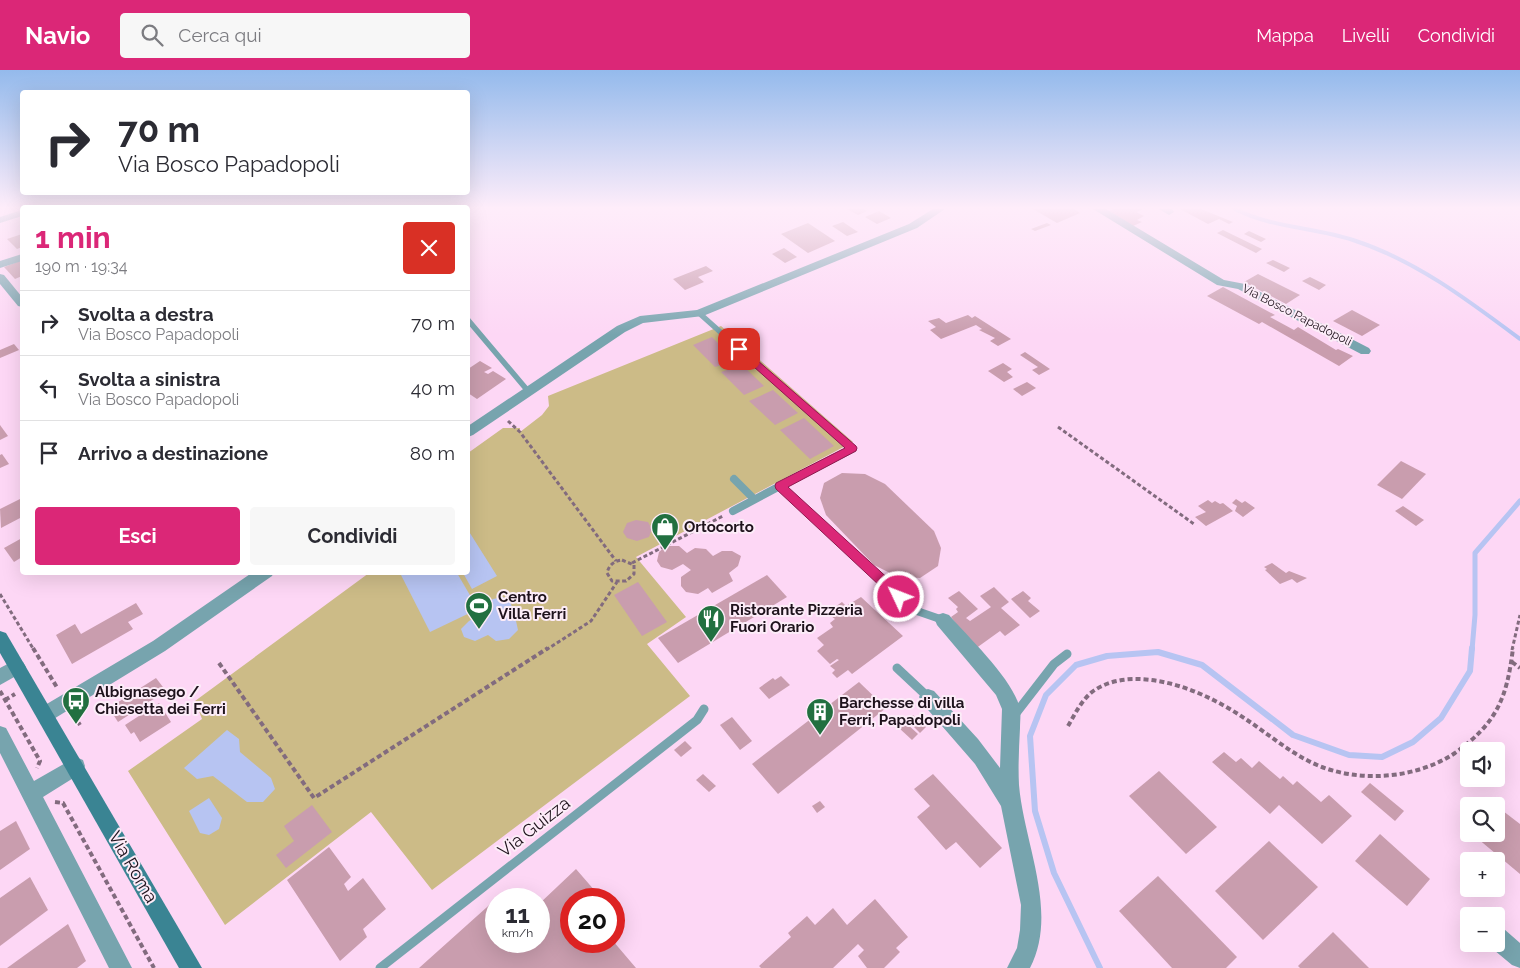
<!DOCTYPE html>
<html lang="it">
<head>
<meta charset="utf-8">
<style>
  body { margin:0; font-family:Raleway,sans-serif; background:#f7f7f7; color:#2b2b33; height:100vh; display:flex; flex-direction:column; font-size:19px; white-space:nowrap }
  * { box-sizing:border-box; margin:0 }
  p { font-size:16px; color:#7c7c81 }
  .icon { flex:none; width:28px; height:28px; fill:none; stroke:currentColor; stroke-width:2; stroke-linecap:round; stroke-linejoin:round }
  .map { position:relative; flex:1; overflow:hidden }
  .side { position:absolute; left:20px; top:135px; width:450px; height:370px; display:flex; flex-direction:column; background:#fff; border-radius:5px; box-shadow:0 5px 20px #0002 }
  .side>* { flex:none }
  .hud { position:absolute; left:20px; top:20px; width:450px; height:105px; border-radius:5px; box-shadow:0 5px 20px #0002; background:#fff; color:#2b2b33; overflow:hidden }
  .buttons { position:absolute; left:1460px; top:672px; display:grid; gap:10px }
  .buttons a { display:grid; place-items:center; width:45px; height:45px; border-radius:5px; background:#fff; box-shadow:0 5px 20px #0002; font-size:25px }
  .speed { position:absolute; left:485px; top:818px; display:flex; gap:10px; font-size:25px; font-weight:700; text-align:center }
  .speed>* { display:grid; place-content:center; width:65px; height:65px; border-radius:50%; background:#fff; box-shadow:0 5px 20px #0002; line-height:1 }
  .speed small { font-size:12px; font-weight:400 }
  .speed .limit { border:8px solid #d22; background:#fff; color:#111 }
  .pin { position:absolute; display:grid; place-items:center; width:42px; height:42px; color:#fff; margin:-21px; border-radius:10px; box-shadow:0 2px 8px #0006 }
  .me { position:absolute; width:55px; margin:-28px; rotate:313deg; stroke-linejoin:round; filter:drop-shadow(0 0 4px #0008) }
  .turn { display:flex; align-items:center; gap:18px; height:105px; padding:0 15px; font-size:22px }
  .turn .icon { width:65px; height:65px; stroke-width:2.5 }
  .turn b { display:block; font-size:35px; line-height:42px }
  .round { display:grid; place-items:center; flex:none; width:52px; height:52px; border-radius:5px; background:#f7f7f7 }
  .summary { display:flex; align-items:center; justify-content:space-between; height:85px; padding:0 15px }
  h1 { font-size:30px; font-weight:700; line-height:38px; color:#db2777 }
  .primary-button { display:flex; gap:10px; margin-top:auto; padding:10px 15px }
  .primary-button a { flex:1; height:58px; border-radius:5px; background:#db2777; color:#fff; font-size:20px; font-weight:700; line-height:58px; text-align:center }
  .primary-button a+a { background:#f7f7f7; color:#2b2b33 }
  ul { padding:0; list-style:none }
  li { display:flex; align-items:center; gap:15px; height:65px; padding:0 15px; border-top:1px solid #e1e1e2 }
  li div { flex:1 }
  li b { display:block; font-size:19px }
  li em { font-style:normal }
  header { display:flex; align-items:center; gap:30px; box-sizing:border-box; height:70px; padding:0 25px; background:#db2777; color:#fff }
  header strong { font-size:24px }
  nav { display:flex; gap:28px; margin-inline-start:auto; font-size:18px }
  .search { width:350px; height:45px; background:#f7f7f7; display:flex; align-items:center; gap:12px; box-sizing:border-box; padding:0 18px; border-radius:5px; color:#7c7c81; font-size:19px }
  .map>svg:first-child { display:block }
</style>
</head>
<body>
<header>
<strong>Navio</strong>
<div class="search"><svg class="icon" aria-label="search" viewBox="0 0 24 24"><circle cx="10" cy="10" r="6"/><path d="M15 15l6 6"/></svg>Cerca qui</div>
<nav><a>Mappa</a><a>Livelli</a><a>Condividi</a></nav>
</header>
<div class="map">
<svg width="1520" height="898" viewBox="0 0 1520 898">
  <rect width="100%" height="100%" fill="#fdd7f5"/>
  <polygon fill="#ccbb87" points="721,256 853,372 636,487 686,547 647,574 690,626 432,820 371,742 225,855 128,701 202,649 195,631 369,503 468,502 468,383 503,358 520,358 520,362 542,345 549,336 548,326"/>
  <g fill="#b7c4f2">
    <polygon points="468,460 497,506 472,519 463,503 468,502"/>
    <polygon points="405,503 457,503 478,539 430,562 401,505"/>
    <polygon points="503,527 510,531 512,537 509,546 516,551 518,560 509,569 496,571 488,565 475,571 464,567 461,559 469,551 481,544 486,534 493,529"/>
    <polygon points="227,660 239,669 240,682 271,708 275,719 263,732 247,732 213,706 197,709 184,698"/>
    <polygon points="209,728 222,748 219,759 209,765 200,763 189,741"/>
  </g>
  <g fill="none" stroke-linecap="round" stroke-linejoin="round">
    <path stroke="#b7c4f2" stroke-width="4" d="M1235,139C1272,158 1314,157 1353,170C1415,190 1468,230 1520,269"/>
    <polyline stroke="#b7c4f2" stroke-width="5" points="1472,580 1475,545 1475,483 1520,431"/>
    <polyline stroke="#b7c4f2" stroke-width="6" points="1100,898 1054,803 1035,741 1030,666 1046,625 1076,595 1107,586 1158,582 1202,595 1293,665 1349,685 1382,687 1413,672 1441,648 1470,601 1472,578"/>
  </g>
  <g fill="#c99dae">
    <polygon points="847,139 864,139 867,141 858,145"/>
    <polygon points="1033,139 1074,139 1080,143 1057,153"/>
    <polygon points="1114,139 1144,139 1136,142 1144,146 1137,150 1142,152 1133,156 1109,141"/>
    <polygon points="1180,139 1201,139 1233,152 1229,154 1219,149 1208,154"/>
    <polygon points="879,141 891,148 877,154 865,147"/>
    <polygon points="843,152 858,162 847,166 832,156"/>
    <polygon points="808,153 835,171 808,183 781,164"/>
    <polygon points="1047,153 1051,155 1035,161 1031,159"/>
    <polygon points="1223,160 1262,179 1256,183 1217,163"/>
    <polygon points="1249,161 1266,169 1261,172 1244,164"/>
    <polygon points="22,164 22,177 17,179 7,169"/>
    <polygon points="784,178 797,187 785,193 772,184"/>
    <polygon points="1273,190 1290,198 1284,202 1266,193"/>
    <polygon points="20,191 22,195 22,206 15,209 4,197"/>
    <polygon points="706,196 713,201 698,207 704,212 685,220 673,209"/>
    <polygon points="1258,204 1300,225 1286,234 1244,212"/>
    <polygon points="1310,207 1326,215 1319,220 1302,211"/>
    <polygon points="1223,217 1275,245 1270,247 1294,260 1298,257 1336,280 1338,279 1353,286 1339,296 1262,252 1259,254 1207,226"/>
    <polygon points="1352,240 1380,255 1362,266 1333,251"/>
    <polygon points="968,245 972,248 975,246 1011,269 998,276 990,271 995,268 979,260 982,259 976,255 941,269 930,260 936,257 928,251 939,248 946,253"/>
    <polygon points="712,267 734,289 729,291 734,296 740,293 764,316 744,325 721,302 727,300 722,295 715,297 693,275"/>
    <polygon points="14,274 19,280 0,288 0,280"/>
    <polygon points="1025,282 1050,299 1039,305 1032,300 1038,297 1020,285"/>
    <polygon points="480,291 492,298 484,302 488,304 493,301 506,309 477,329 468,323 468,299"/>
    <polygon points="1003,293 1012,299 1007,302 1013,307 1004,312 988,301"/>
    <polygon points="1027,312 1036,318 1022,326 1013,319"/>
    <polygon points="773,320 798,343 775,355 749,331"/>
    <polygon points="804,348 834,376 810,389 780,360"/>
    <polygon points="0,355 8,366 0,370"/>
    <polygon points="2,384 9,394 0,398 0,385"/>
    <polygon points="1401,391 1426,404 1402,429 1377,415"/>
    <polygon points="842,403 865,404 885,414 934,461 941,478 938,496 920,508 896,506 874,495 826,445 820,428 824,413"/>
    <polygon points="22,428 22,447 1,458 0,439"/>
    <polygon points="1236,429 1242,433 1245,431 1255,438 1243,447 1235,441 1237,436 1232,433"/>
    <polygon points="1208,430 1212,433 1215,431 1220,434 1223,433 1233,441 1206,456 1195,447 1206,442 1198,436"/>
    <polygon points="1403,436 1424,450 1416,456 1395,441"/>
    <polygon points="636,450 648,452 652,459 649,467 637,471 627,468 623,462 627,453"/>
    <polygon points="22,468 22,487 14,492 4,478"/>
    <polygon points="666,476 679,476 687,483 695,478 706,479 713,486 722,481 732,481 741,486 738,496 729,503 733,511 712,523 708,518 698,524 686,522 681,516 681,507 691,500 683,494 672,500 661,497 657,491 659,482"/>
    <polygon points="1272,493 1286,503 1289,501 1307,508 1297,513 1292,509 1280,514 1265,500 1267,499 1264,497"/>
    <polygon points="767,505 787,527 678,593 658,568"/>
    <polygon points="638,512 667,552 642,566 614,525"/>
    <polygon points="994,517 1009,532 1001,538 1020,555 1005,566 1000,561 975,579 951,547 958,542 956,539 958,537 948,528 959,521 978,539 966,548 970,551 991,537 980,526"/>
    <polygon points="1023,521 1031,528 1028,531 1040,541 1030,548 1011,529"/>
    <polygon points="861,527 903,566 852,604 848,600 837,608 832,603 835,600 830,596 839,590 837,589 830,594 817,581 824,575 817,568 833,557 830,553 835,549 831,546 839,541 835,537 842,532 846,536"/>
    <polygon points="136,533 143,544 128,552 133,559 72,594 56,565 75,554 81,564"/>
    <polygon points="781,606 790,615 769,629 759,618 773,608 775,610"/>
    <polygon points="156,608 166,621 118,652 109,638"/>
    <polygon points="859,612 886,638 778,724 752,694"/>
    <polygon points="159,633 171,652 140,672 134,662 131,664 125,655"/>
    <polygon points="913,645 926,657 920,663 907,650"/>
    <polygon points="732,647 752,671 740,680 720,655"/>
    <polygon points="905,652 918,664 912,670 899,658"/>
    <polygon points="685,671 692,678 681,687 674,680"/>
    <polygon points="1224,682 1236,692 1241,688 1252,698 1259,691 1280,709 1283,706 1293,715 1297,711 1321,732 1329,725 1352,746 1322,774 1279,735 1270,744 1212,692"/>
    <polygon points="1159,701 1217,757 1186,784 1129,726"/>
    <polygon points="703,704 716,716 709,722 696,710"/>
    <polygon points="933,704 1002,778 980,798 956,772 946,780 917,747 930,736 914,719"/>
    <polygon points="1370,713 1404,741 1395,751 1361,722"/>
    <polygon points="820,731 825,737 817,743 812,736"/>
    <polygon points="312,735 332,762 286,798 276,785 294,771 284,756"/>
    <polygon points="1503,741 1520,754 1520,804 1477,768 1482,764 1496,764 1496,748"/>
    <polygon points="16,751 30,779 0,800 0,761"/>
    <polygon points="1380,764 1430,809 1407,836 1355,791"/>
    <polygon points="1269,771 1318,817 1263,870 1215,821"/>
    <polygon points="329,777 351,807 344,814 348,821 363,808 386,839 363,859 367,867 340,891 287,810"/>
    <polygon points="576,799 602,829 571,829 571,871 613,871 636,898 419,898 496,829 496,871 539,871 539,834"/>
    <polygon points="1158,806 1237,887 1226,898 1172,898 1119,841"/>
    <polygon points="30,807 48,840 0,876 0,828"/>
    <polygon points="875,829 908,867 896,878 900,882 884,898 867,898 858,886 864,880 858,874 833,898 761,898 759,896 791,867 788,863 807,846 815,855 833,838 847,855"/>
    <polygon points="614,843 622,852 614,860"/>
    <polygon points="68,854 86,891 77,898 7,898"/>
    <polygon points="1333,862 1369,898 1300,898 1298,896"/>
  </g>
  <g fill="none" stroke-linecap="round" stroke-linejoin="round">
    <g stroke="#826b7e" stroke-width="3" stroke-dasharray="4 2.5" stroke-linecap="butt">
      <polyline points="508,351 520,362 616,491"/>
      <polyline points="1058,357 1194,454"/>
      <path d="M622,490L634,495V504L626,511H612L607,503C609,495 614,491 622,490Z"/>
      <polyline points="632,493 723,446"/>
      <polyline points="0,524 34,580"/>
      <polyline points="546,580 591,551 617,512"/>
      <polyline points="1512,580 1520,545"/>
    </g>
    <g stroke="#826b7e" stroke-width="4" stroke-dasharray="5 3" stroke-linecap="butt">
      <polyline points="33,578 58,619"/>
      <polyline points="1512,592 1520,598"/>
      <polyline points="219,593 314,728 548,578"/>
      <polyline points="0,621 40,691 37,698"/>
      <polyline points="5,630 15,624"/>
      <polyline points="74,646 80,655"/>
      <path d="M1068,656C1075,644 1081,631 1092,622C1104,613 1120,609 1135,609C1176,609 1217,629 1250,652C1272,667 1292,684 1317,695C1359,713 1416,709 1455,683C1497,653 1507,628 1513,578"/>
      <polyline points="55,732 63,733 154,898"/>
    </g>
    <g stroke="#77a4ae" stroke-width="5.5">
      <polyline points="699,243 799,332"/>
      <polyline points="468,250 528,321"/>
    </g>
    <g stroke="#77a4ae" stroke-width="8">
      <polyline points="798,331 852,379 780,416 914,540 943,550"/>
      <polyline points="734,409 754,429"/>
      <polyline points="733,441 780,416"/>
    </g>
    <g stroke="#77a4ae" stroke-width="9">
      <polyline points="897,598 928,627"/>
      <polyline points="1013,647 1054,594 1067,584"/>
      <polyline points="380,898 697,650 704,639"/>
    </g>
    <g fill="#77a4ae" fill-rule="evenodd">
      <polygon points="933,139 945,139 917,158 703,246 643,253 625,262 473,365 468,367 468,356 617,256 640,246 697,240 909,154"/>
      <polygon points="1093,139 1106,139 1224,210 1245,214 1369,278 1371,281 1369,284 1361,284 1238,219 1217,215"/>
      <polygon points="1159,139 1172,139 1174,142 1169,145"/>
      <polygon points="22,140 22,146 0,153 0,147"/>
      <polygon points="22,184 22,191 0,198 0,191"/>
      <polygon points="0,204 4,205 22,227 22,237 18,236 0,214"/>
      <polygon points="253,502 274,502 272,506 165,581 52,650 46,652 40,650 37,644 40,638 153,571"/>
      <path d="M943,543L949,545C969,568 1014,610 1020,639C1021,644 1020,652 1020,658C1019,677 1018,696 1019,715C1024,774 1059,842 1030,898H1007L1017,878L1020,860L1021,835L1001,736L975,694L922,633L919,627L922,621L928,619L934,621L978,669L1000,698L1002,639L996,625L937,555L935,550L937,545Z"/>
      <polygon points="17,589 23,592 26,597 23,602 0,615 0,598"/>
      <polygon points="0,656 6,658 34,711 76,687 83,690 85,696 83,702 43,727 132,898 109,898 0,683"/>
      <polygon points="1496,856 1504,859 1520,873 1520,898 1512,895 1488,875 1496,874"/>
    </g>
    <polygon fill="#3a8493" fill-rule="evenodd" points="0,561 6,563 202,898 179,898 0,583"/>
  </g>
  <linearGradient id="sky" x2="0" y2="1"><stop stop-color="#94baec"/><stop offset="0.52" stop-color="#feedfa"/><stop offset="1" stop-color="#feedfa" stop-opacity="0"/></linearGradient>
  <rect width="1520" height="265" fill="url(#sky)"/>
  <polygon fill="#db2777" stroke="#8e194d" points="739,276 742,277 856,376 857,378 856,381 788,417 904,523 906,527 904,530 895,530 776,419 775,416 776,413 845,378 736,281 736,277"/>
  <defs>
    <symbol id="shop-pin" viewBox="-11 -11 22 30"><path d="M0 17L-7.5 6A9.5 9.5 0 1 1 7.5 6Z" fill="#227040" stroke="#fcecf8"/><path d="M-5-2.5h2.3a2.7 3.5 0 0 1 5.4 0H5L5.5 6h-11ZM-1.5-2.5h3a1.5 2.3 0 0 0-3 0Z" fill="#fff"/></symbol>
    <symbol id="stadium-pin" viewBox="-11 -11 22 30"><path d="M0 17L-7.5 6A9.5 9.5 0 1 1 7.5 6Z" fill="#227040" stroke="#fcecf8"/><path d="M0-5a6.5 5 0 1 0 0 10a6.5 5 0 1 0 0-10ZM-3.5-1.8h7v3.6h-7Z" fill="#fff"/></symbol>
    <symbol id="restaurant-pin" viewBox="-11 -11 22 30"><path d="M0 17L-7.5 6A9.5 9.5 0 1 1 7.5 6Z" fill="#227040" stroke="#fcecf8"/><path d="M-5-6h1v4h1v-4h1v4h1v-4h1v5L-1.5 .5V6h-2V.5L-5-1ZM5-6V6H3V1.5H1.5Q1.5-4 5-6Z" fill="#fff"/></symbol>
    <symbol id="bus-pin" viewBox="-11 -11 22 30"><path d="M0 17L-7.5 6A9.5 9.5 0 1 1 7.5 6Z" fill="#227040" stroke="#fcecf8"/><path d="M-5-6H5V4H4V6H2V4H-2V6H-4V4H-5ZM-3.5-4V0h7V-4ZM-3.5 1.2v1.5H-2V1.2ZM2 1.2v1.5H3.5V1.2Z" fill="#fff"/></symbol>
    <symbol id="building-pin" viewBox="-11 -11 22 30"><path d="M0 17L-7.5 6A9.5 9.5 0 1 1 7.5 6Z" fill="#227040" stroke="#fcecf8"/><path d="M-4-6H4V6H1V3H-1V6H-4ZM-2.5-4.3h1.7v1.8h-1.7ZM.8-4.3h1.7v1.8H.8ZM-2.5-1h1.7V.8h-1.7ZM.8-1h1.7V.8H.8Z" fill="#fff"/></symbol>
  </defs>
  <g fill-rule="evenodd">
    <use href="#shop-pin" x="649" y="441" width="32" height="43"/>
    <use href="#stadium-pin" x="463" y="520" width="32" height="43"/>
    <use href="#restaurant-pin" x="695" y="533" width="32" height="43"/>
    <use href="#bus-pin" x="60" y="615" width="32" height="43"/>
    <use href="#building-pin" x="804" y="626" width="32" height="43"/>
  </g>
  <g text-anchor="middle" stroke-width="4" stroke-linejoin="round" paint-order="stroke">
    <g font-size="12" fill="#1e121c" stroke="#fcecf8">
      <text transform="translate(1297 245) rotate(27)" y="4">Via Bosco Papadopoli</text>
    </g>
    <g font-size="15" font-weight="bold" fill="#1e121c" stroke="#fcecf8" text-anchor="start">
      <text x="684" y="462">Ortocorto</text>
      <text x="498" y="532">Centro<tspan x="498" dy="17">Villa Ferri</tspan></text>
      <text x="730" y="545">Ristorante Pizzeria<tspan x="730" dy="17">Fuori Orario</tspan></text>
      <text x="95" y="627">Albignasego /<tspan x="95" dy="17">Chiesetta dei Ferri</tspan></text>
      <text x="839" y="638">Barchesse di villa<tspan x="839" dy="17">Ferri, Papadopoli</tspan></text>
    </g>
    <g font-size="18" fill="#1e121c" stroke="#fcecf8">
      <text transform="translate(534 757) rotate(-38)" y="6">Via Guizza</text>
      <text transform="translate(133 797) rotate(60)" y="6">Via Roma</text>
    </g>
  </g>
</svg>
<div class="buttons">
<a><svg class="icon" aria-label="sound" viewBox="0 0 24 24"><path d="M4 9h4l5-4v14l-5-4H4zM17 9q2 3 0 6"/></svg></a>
<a><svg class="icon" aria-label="search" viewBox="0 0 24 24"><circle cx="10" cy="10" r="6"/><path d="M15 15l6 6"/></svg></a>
<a>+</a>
<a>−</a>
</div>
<div class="speed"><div>11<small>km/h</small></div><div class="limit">20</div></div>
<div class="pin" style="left:739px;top:279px;background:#d93025"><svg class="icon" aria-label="arrive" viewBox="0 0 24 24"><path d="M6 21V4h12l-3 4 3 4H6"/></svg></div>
<svg class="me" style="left:899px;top:527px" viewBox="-20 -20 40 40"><circle r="17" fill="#db2777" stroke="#fff" stroke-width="3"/><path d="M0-11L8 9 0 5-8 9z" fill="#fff"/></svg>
<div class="hud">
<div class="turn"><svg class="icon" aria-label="right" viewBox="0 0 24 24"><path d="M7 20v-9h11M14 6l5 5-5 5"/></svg><div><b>70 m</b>Via Bosco Papadopoli</div></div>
</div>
<section class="side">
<div class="summary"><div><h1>1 min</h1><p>190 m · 19:34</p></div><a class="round" style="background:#d93025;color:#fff"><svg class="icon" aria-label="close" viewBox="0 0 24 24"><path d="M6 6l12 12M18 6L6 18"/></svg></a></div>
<ul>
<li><svg class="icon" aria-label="right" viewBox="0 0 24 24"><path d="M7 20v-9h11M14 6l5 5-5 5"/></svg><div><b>Svolta a destra</b><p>Via Bosco Papadopoli</p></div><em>70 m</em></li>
<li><svg class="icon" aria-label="left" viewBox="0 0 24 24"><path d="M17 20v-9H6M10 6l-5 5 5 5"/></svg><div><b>Svolta a sinistra</b><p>Via Bosco Papadopoli</p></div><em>40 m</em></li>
<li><svg class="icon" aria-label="arrive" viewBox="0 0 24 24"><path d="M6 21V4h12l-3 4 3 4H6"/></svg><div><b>Arrivo a destinazione</b></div><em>80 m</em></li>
</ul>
<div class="primary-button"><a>Esci</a><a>Condividi</a></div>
</section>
</div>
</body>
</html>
